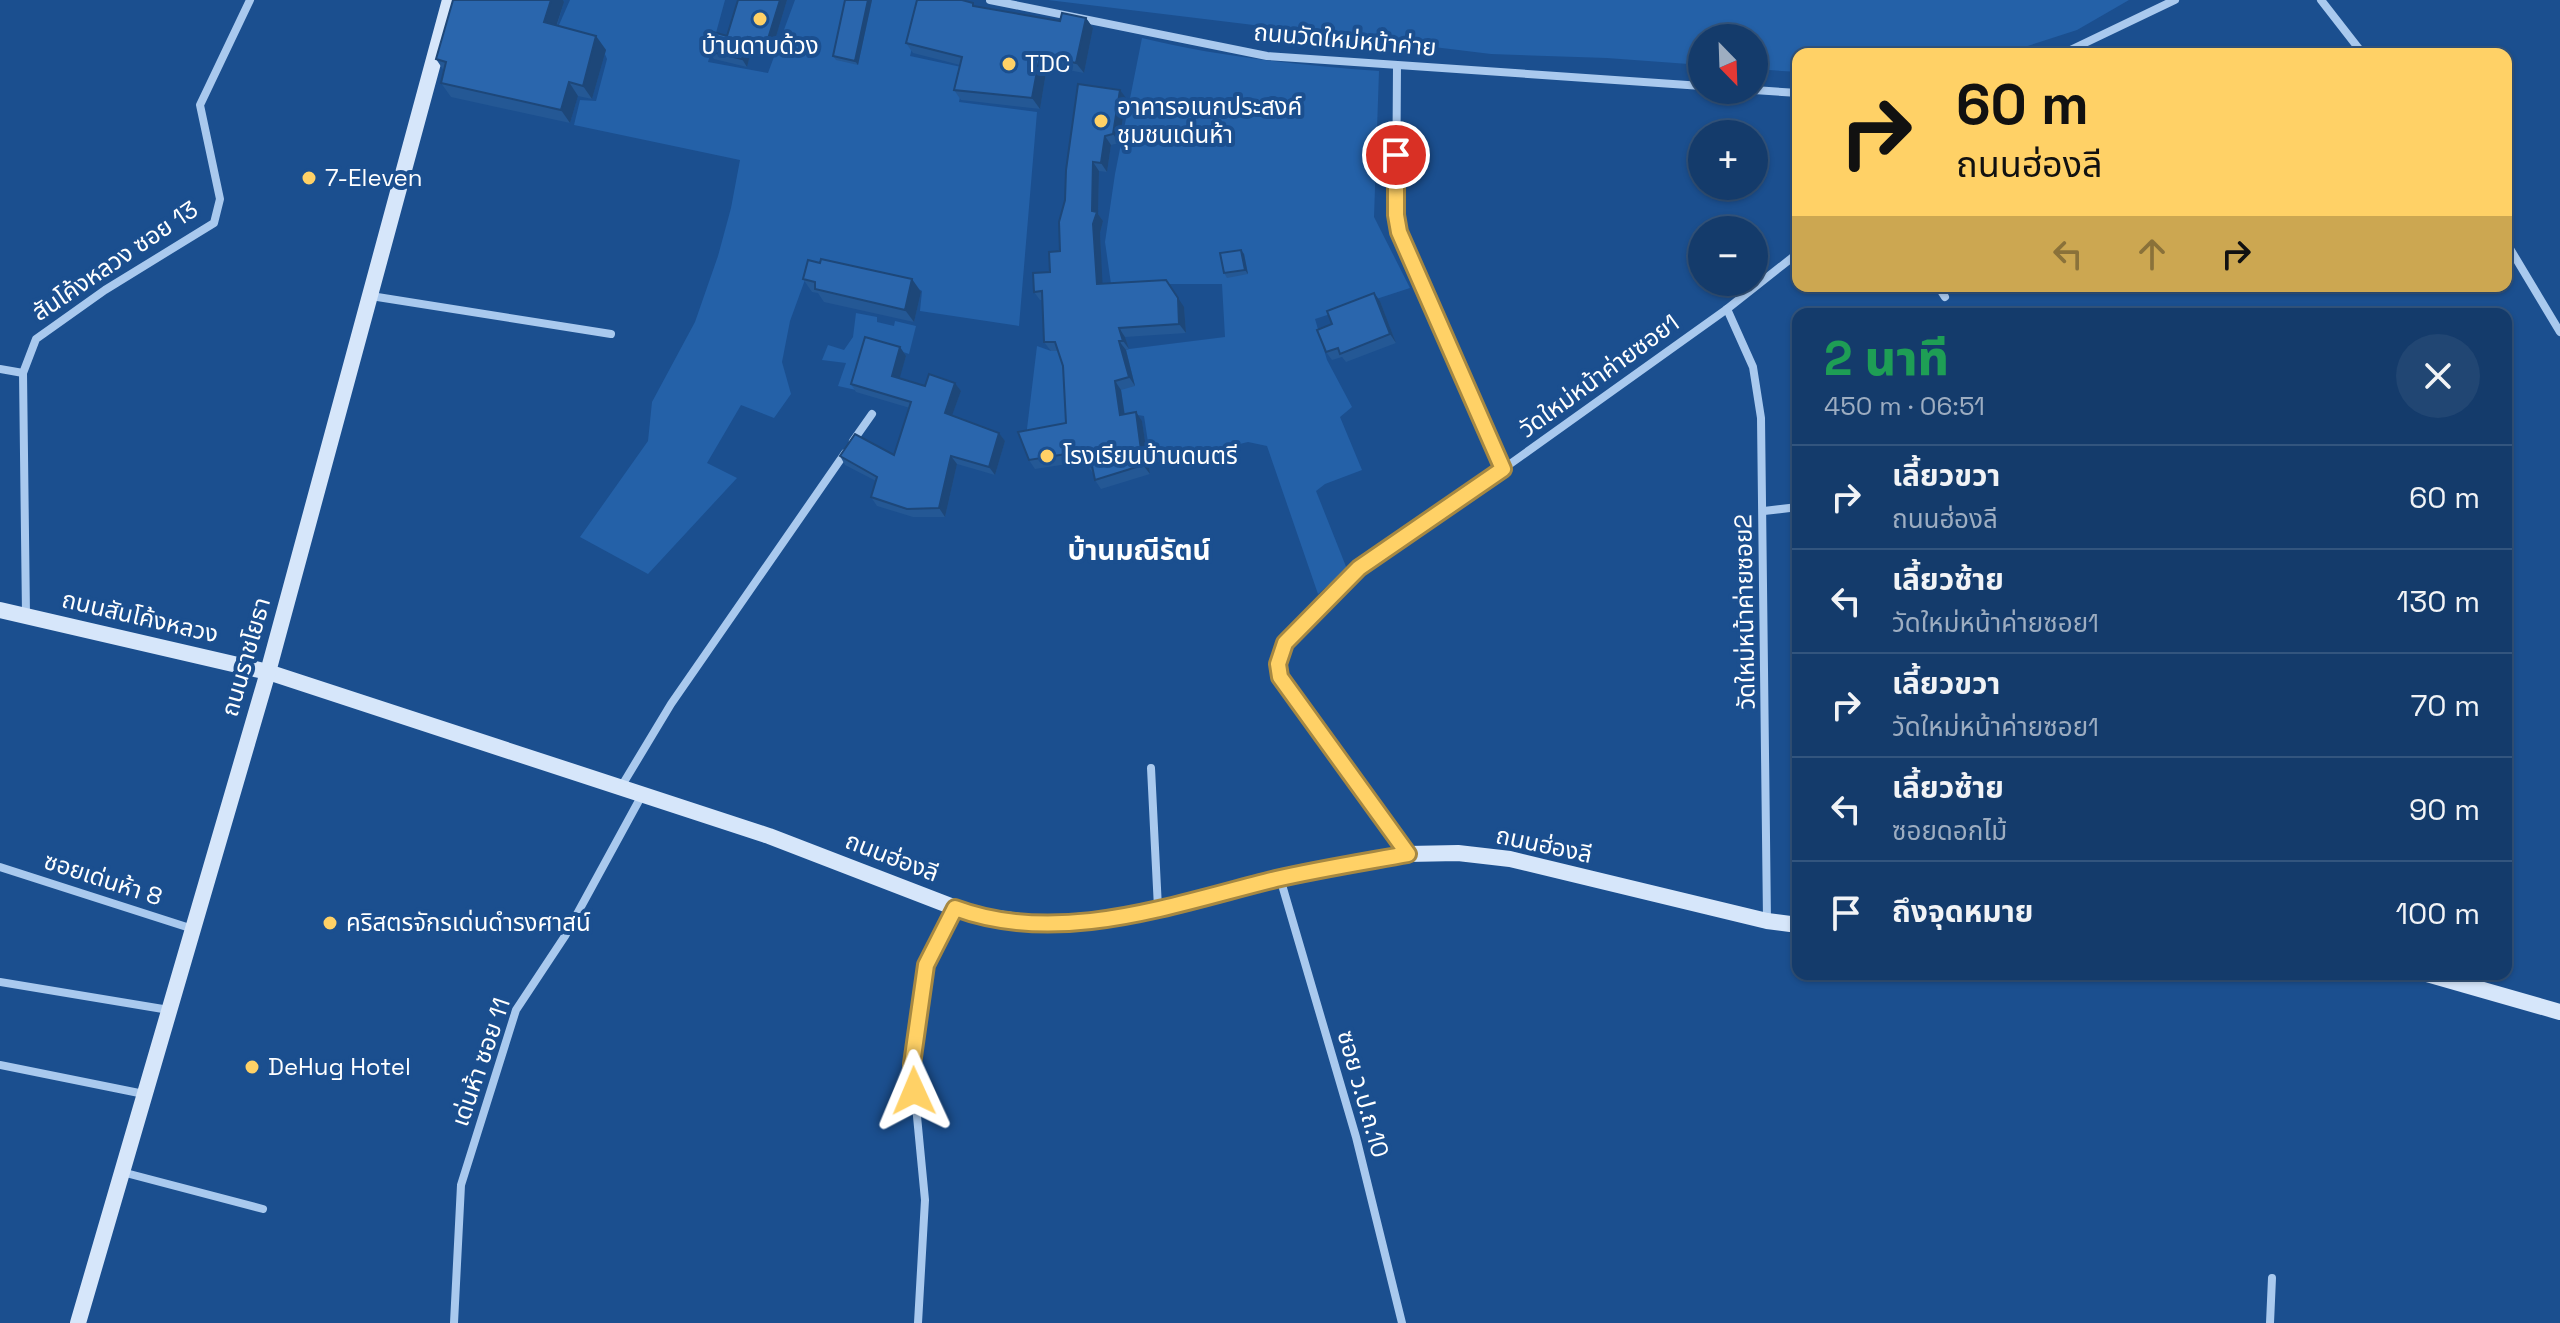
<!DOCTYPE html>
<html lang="th">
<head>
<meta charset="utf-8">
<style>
  body { margin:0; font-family:"Space Grotesk","Noto Sans Thai",sans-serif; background:#214673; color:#f1f3f6; height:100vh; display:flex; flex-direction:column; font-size:30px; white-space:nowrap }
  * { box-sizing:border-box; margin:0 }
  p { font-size:26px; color:#9dadc1 }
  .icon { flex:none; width:44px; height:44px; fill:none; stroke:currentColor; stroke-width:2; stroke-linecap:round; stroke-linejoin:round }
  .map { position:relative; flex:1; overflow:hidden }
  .panel { position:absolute; left:1792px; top:308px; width:720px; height:672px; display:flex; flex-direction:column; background:#143b6b; border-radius:16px; box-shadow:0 2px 6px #0004,0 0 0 2px #33557e }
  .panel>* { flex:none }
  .banner { position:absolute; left:1792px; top:48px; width:720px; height:244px; border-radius:16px; box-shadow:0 2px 6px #0004,0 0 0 2px #33557e; background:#ffd166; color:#111; overflow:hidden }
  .needle { width:52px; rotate:157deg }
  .controls { position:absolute; left:1688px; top:24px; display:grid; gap:16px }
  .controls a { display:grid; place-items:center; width:80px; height:80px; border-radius:50%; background:#143b6b; box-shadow:0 2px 6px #0004,0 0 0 2px #33557e; font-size:40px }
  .pin { position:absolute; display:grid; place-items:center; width:68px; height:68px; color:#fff; margin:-34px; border:4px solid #fff; border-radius:50%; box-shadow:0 2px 8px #0007 }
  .me { position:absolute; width:88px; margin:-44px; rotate:359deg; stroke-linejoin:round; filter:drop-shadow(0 0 6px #0008) }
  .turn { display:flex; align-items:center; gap:28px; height:168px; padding:0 32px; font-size:36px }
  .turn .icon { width:104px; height:104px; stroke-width:2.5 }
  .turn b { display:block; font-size:56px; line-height:68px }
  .lanes { display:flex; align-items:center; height:76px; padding:0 32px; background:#0003; justify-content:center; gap:40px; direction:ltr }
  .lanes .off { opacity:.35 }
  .round { display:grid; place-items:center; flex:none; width:84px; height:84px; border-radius:42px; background:#214673 }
  .headline { display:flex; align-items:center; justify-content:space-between; height:136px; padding:0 32px }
  h1 { font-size:48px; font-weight:800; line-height:60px; color:#1e9e55 }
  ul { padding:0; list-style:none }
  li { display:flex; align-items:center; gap:24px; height:104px; padding:0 32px; border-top:2px solid #33557e }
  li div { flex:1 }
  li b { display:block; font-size:30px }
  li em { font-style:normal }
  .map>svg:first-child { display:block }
</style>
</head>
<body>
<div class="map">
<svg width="2560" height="1323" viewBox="0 0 2560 1323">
  <rect width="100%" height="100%" fill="#1b4f8f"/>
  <g fill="#2461a8">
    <polygon points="570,0 725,0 708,62 768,73 795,0 924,0 910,56 966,68 959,102 1037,112 1019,326 920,311 922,291 915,287 806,277 790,321 782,362 791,394 774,418 741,405 707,463 737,478 648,574 580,537 648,441 652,402 695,322 718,256 731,208 740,160 574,125 580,100 596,101 607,59 602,47 555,34"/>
    <polygon points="1048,0 2129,0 2077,30 2003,54 1798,54 1798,72 1754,69 1754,38 1702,38 1702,65 1607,58 1491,54"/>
    <path d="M1142,38C1220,57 1299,65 1379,71L1374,217L1410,288L1315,319L1327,360L1352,407L1340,417L1362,470L1325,484L1316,491L1347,569L1318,594L1267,446L1248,442L1165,462H1151L1144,416L1138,415L1026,437L1037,346L1051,351H1061L1067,367L1129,349L1225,337L1222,284H1111L1105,242L1115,174Z"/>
    <polygon points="856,313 877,317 877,322 894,326 895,321 916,326 909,354 866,339 856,390 838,386 846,363 822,360 828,345 844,350 853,337"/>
  </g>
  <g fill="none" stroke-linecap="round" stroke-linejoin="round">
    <g stroke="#a9c9ee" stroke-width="8">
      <polyline points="990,0 1267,56 1702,86"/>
      <polyline points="2321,0 2363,54"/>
      <polyline points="2062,54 2175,0"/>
      <polyline points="1397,66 1396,215 1399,232 1503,469"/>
      <polyline points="1754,90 1798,93"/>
      <polyline points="2506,242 2560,332"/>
      <polyline points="1938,286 1945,297"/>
      <polyline points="371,296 611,334"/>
      <polyline points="1727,309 1753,367 1761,418 1767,920"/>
      <polyline points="0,369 23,373"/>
      <polyline points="853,441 872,414"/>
      <polyline points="1764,511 1798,507"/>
      <polyline points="26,615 23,373 36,339 105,290 214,223 220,199 200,105 250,0"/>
      <polyline points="1151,768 1158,908"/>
      <polyline points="621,787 671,704 845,453"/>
      <polyline points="1407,853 1280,677 1278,664 1285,643 1359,568 1503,469 1727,309 1798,253"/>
      <polyline points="0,867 193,929"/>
      <polyline points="1280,878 1356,1137 1402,1323"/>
      <polyline points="0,982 169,1010"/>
      <polyline points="0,1065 144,1094"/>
      <polyline points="122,1172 263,1209"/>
      <polyline points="454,1323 461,1185 516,1010 565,936 642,795"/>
      <polyline points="918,1323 925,1200 912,1064 926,965 954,908"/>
      <polyline points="2270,1323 2272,1278"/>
    </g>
    <g stroke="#d6e6fa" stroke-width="16">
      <polyline points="0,610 268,672 769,836 974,915 1043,924 1112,918 1158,909 1280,878 1408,854 1458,853 1510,859 1767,921 1798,925"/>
      <polyline points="2427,974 2560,1012"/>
      <polyline points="78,1323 268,672 450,0"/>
    </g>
  </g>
  <g fill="#245895">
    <polygon points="453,0 563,0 564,2 557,26 596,36 606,50 592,99 578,96 570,123 451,97 441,83 444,71 436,59"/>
    <polygon points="738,0 787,0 772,50 753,44 747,67 714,59 708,51 727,36"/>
    <polygon points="845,0 872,0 858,65 836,60 833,56"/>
    <polygon points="976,7 1060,21 1086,18 1093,28 1084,73 1047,66 1040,109 961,100 954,90 960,65 913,53 906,43"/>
    <polygon points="1126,98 1119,143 1111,145 1107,172 1099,171 1098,214 1103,221 1100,233 1102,284 1184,307 1186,333 1125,337 1129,349 1126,350 1135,386 1121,390 1125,415 1136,412 1142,421 1150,474 1101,489 1095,480 1094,475 1088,466 1087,461 1035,469 1029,460 1066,423 1063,366 1058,351 1051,351 1044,342 1042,300 1040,300 1034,292 1050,272 1060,251 1059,222"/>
    <polygon points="1241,250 1244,254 1248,274 1227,278 1224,273"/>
    <polygon points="820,263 912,279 921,292 914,322 824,302 818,293 812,292 803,279"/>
    <polygon points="1374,293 1380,301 1396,343 1346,362 1342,357 1332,360 1326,352 1332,324"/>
    <polygon points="900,347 906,356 899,379 925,386 955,383 961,391 952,415 999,433 1005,441 995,475 957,464 945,517 913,517 877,506 871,497 876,481 845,465 840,456 894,455 910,408 856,392 851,384"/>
  </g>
  <g fill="#1d4779">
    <polygon points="551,0 563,0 564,2 553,36 544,22"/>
    <polygon points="780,0 787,0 772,50 767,42"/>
    <polygon points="868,0 872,0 858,65 855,61"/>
    <polygon points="1086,18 1093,28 1084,73 1076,63"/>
    <polygon points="596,36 606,50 592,99 583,86"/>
    <polygon points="748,37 753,44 747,67 742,59"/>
    <polygon points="1040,55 1047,66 1040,109 1032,98"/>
    <polygon points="569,82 578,96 570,123 561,110"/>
    <polygon points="1120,90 1126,98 1119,143 1113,134"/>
    <polygon points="1105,136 1111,145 1107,172 1101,163"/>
    <polygon points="1093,162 1099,171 1098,214 1103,221 1100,233 1103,293 1097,284 1092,211"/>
    <polygon points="1241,250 1244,254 1248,274 1245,270"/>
    <polygon points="912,279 921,292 914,322 905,310"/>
    <polygon points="1166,280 1184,307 1186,333 1179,324"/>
    <polygon points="1374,293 1380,301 1396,343 1390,334"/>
    <polygon points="1119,328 1125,337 1129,349 1123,341"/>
    <polygon points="1119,341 1126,350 1135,386 1129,377"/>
    <polygon points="900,347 906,356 898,384 892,376"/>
    <polygon points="1115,381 1121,390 1126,424 1120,415"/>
    <polygon points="955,383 961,391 950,421 945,413"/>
    <polygon points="1136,412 1142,421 1150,474 1143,465"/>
    <polygon points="999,433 1005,441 995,475 989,467"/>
    <polygon points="951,456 957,464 945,517 939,508"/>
  </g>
  <g fill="#2a66ad" stroke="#1d4779" stroke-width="2">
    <polygon points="453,0 551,0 544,22 596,36 583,86 569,82 561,110 441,83 446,62 436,59"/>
    <polygon points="738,0 780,0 767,42 748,37 742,59 708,51 713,32 727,36"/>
    <polygon points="845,0 868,0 855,61 833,56"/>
    <polygon points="917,0 962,0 973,3 973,6 1060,21 1062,13 1086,18 1076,63 1040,55 1032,98 954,90 962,57 906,43"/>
    <polygon points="1078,84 1120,90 1113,134 1105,136 1101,163 1093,162 1092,211 1097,212 1093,224 1097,284 1166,280 1178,298 1179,324 1119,328 1123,341 1119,341 1129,377 1115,381 1120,415 1136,412 1143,465 1095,480 1092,466 1088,466 1085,451 1029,460 1018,432 1066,423 1063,366 1055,342 1044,342 1042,291 1034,292 1033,273 1050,272 1049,252 1060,251 1059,222 1065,200 1066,170"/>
    <polygon points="1241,250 1245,270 1224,273 1220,253"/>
    <polygon points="821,259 912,279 905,310 815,289 815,282 803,279 808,260 820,263"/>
    <polygon points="1374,293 1390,334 1340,354 1338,348 1326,352 1317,330 1332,324 1327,311"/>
    <polygon points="865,337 900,347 892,376 925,386 929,374 955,383 945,413 999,433 989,467 951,456 939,508 907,509 871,497 877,477 840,456 855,434 894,455 911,402 851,384"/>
  </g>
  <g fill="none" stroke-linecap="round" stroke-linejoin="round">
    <defs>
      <path id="route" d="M914,1091L912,1064L926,965L955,908C1059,947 1174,904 1276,879C1320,869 1364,862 1408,854L1280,677L1278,664L1285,643L1359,568L1503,469L1399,232L1396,215V155"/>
    </defs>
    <use href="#route" stroke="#a68842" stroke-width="20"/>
    <use href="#route" stroke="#ffd166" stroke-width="14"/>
  </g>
  <g fill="#ffd166" stroke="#1b4f8f" stroke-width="3">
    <circle cx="760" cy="19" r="8"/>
    <circle cx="1009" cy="64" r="8"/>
    <circle cx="1101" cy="121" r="8"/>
    <circle cx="309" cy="178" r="8"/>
    <circle cx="1047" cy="456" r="8"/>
    <circle cx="330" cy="923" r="8"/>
    <circle cx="252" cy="1067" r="8"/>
  </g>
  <g text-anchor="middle" stroke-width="8" stroke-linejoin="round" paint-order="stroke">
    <g font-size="24" fill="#fff" stroke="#1b4f8f">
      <text transform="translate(1345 40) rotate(5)" y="8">ถนนวัดใหม่หน้าค่าย</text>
      <text transform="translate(115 261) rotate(-34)" y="8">สันโค้งหลวง ซอย 13</text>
      <text transform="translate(1599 376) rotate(-36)" y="8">วัดใหม่หน้าค่ายซอย1</text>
      <text transform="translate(1745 612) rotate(-91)" y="8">วัดใหม่หน้าค่ายซอย2</text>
      <text transform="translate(140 617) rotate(13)" y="8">ถนนสันโค้งหลวง</text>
      <text transform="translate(246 657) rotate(-74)" y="8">ถนนราชโยธา</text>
      <text transform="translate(1544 845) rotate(12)" y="8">ถนนฮ่องลี</text>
      <text transform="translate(892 857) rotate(21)" y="8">ถนนฮ่องลี</text>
      <text transform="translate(103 879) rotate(18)" y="8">ซอยเด่นห้า 8</text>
      <text transform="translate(481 1062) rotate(-71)" y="8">เด่นห้า ซอย 11</text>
      <text transform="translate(1363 1094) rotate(74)" y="8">ซอย ว.ป.ถ.10</text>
    </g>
    <g font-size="24" fill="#fff" stroke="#1b4f8f" text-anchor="start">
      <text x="760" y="54" text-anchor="middle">บ้านดาบด้วง</text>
      <text x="1025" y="72">TDC</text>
      <text x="1117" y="115">อาคารอเนกประสงค์<tspan x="1117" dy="28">ชุมชนเด่นห้า</tspan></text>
      <text x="325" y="186">7-Eleven</text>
      <text x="1063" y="464">โรงเรียนบ้านดนตรี</text>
      <text x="346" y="931">คริสตรจักรเด่นดำรงศาสน์</text>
      <text x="268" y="1075">DeHug Hotel</text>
    </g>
    <g font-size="28" font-weight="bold" fill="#fff" stroke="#1b4f8f">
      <text x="1139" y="560">บ้านมณีรัตน์</text>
    </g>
  </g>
</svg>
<div class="controls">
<a><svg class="needle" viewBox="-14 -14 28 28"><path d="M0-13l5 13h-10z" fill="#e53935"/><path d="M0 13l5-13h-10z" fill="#9dadc1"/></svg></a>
<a>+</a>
<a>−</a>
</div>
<div class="pin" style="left:1396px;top:155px;background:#d93025"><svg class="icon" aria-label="arrive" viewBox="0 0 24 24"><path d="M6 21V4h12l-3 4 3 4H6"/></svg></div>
<svg class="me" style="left:914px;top:1091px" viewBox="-20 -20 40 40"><path d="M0-17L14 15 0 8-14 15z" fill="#ffd166" stroke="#fff" stroke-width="4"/></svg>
<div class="banner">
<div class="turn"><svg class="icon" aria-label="right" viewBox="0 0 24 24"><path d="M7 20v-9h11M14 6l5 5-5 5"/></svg><div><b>60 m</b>ถนนฮ่องลี</div></div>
<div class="lanes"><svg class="icon off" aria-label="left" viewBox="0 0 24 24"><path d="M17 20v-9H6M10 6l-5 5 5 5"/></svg><svg class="icon off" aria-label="ahead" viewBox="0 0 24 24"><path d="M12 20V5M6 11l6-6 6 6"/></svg><svg class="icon" aria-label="right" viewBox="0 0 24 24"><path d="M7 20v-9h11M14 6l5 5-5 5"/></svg></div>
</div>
<section class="panel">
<div class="headline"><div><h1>2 นาที</h1><p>450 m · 06:51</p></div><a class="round"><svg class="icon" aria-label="close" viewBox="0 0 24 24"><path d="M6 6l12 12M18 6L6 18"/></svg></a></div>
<ul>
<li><svg class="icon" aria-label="right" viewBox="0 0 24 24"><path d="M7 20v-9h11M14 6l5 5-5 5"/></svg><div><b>เลี้ยวขวา</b><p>ถนนฮ่องลี</p></div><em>60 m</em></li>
<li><svg class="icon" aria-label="left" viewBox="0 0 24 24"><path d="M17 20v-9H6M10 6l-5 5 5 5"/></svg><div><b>เลี้ยวซ้าย</b><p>วัดใหม่หน้าค่ายซอย1</p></div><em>130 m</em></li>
<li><svg class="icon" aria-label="right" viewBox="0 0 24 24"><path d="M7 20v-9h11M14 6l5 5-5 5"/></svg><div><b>เลี้ยวขวา</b><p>วัดใหม่หน้าค่ายซอย1</p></div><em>70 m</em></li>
<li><svg class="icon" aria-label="left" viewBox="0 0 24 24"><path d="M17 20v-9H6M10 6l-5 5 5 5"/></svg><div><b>เลี้ยวซ้าย</b><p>ซอยดอกไม้</p></div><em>90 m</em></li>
<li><svg class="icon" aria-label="arrive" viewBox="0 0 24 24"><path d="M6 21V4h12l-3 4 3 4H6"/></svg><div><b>ถึงจุดหมาย</b></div><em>100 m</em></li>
</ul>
</section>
</div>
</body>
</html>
